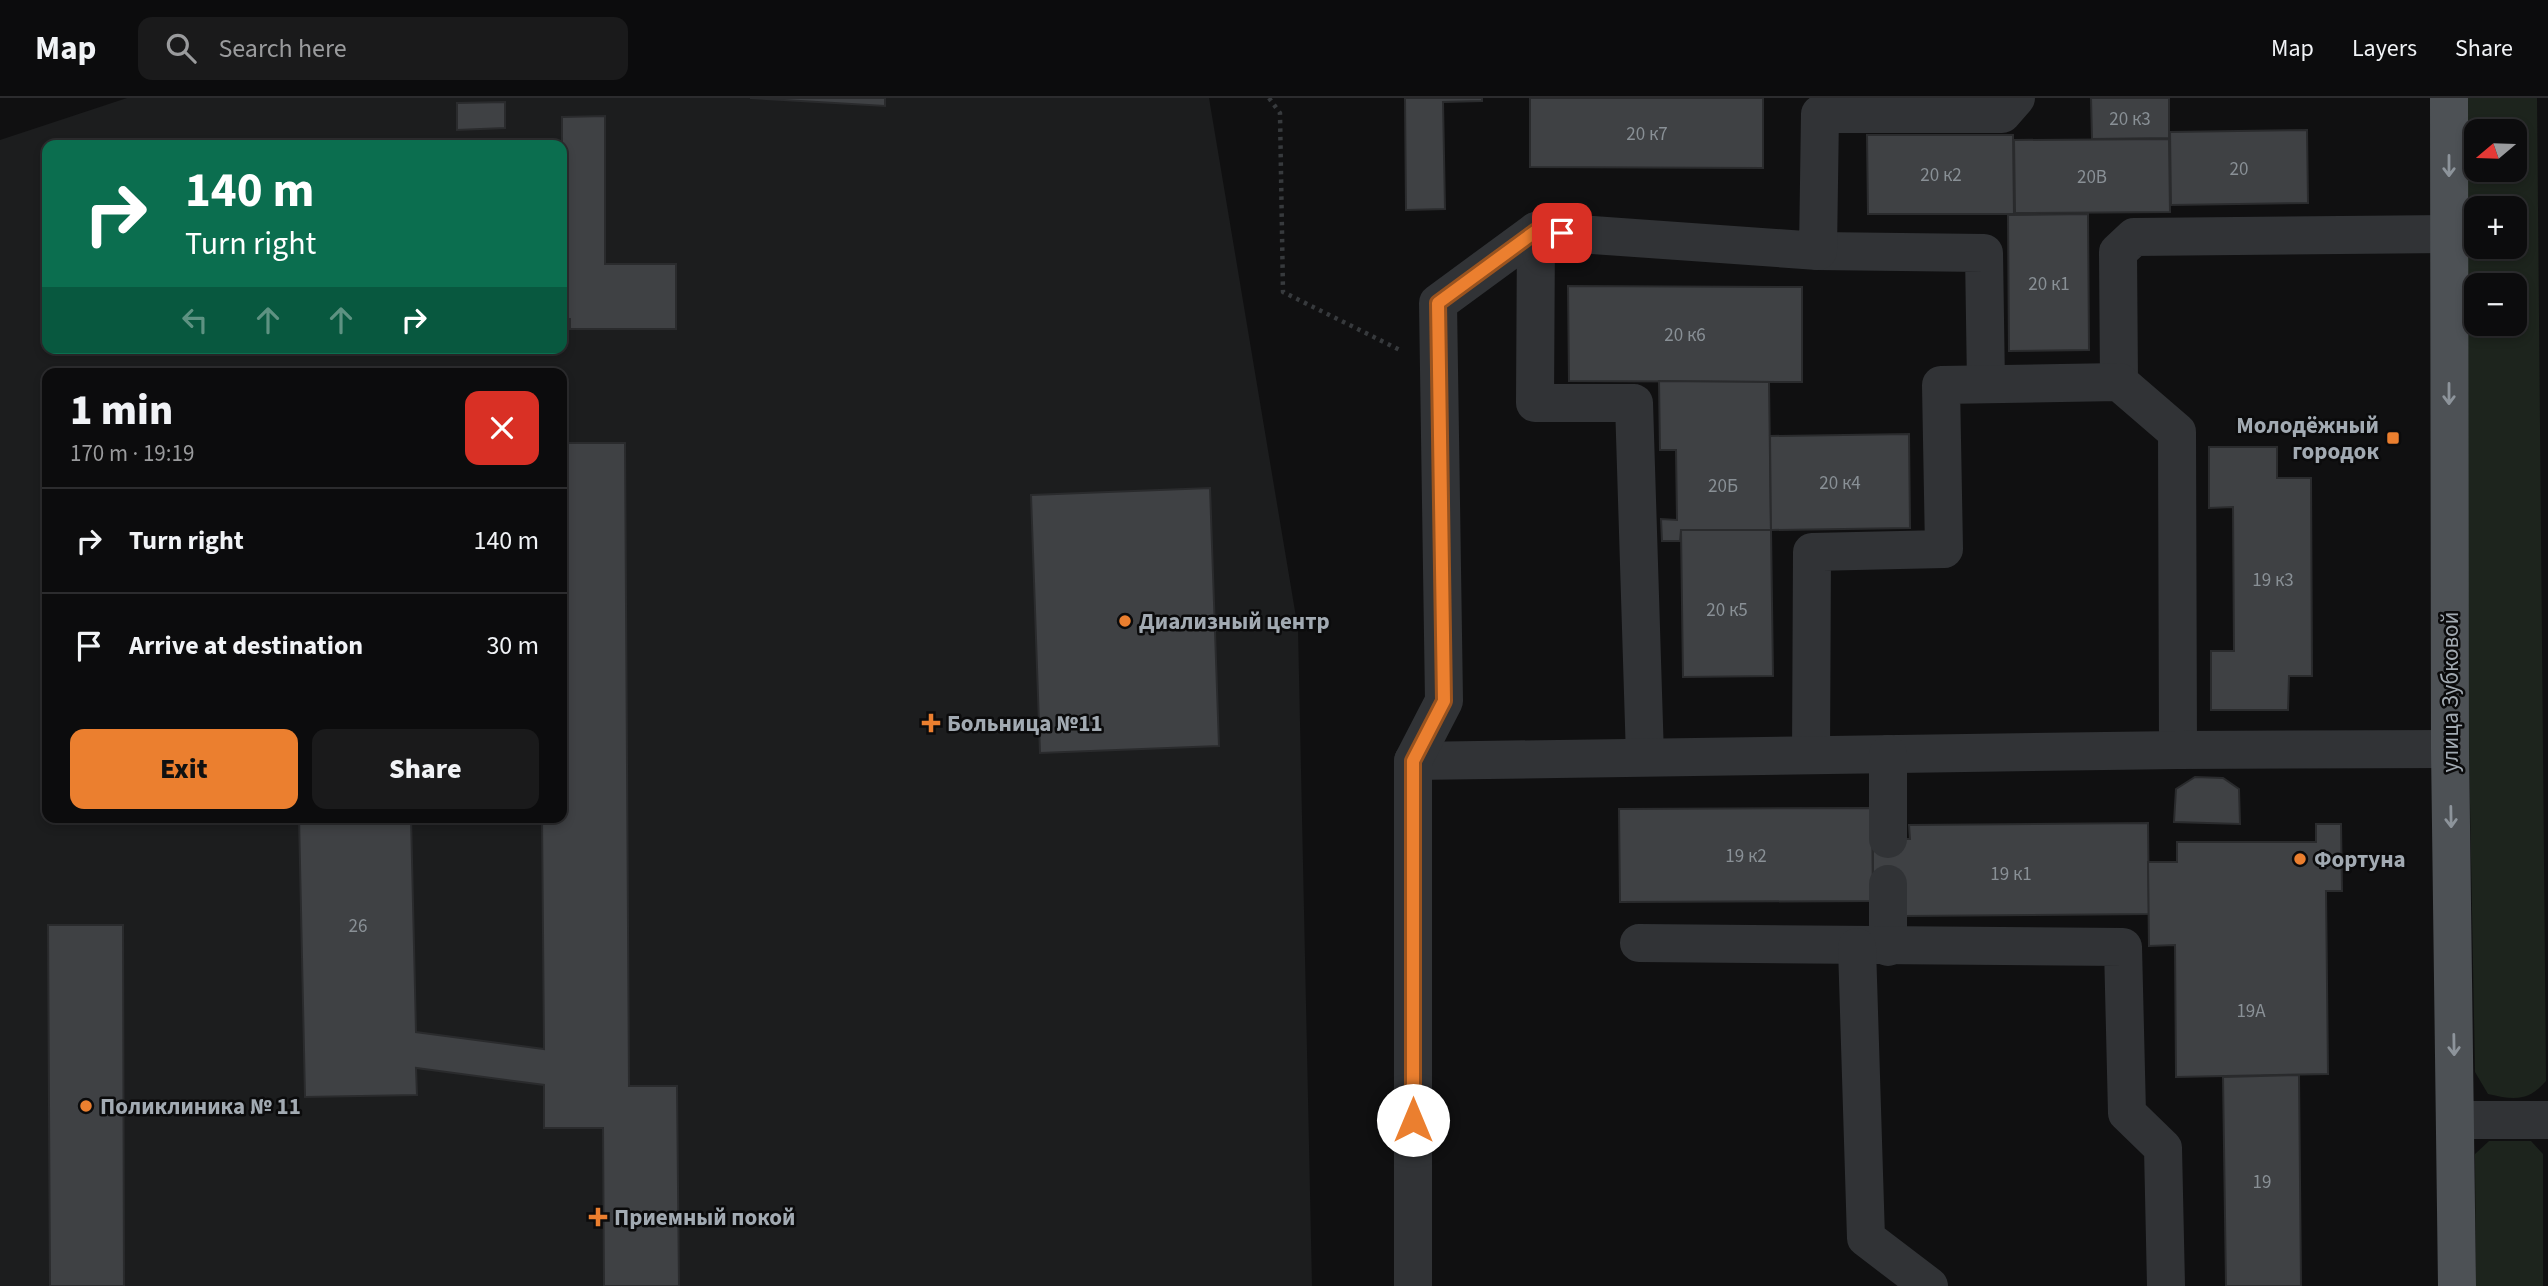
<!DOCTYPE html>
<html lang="en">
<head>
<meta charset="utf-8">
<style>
  body { margin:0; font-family:"Source Sans 3",sans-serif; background:#1a1a1b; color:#f1f3f6; height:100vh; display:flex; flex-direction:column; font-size:26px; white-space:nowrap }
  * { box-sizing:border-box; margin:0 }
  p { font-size:23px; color:#9a9b9d }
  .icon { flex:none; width:38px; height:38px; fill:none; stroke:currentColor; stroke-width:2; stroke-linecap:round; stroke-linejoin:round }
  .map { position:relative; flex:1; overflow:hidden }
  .panel { position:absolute; left:42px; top:270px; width:525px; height:455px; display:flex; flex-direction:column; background:#0c0c0d; border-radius:14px; box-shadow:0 4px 10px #0003,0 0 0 2px #2c2c2e }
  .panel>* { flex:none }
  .guide { position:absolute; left:42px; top:42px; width:525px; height:214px; border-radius:14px; box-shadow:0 4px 10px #0003,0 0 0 2px #2c2c2e; background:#0b6e4f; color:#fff; overflow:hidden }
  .needle { width:46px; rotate:251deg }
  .buttons { position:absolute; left:2464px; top:21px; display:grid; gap:14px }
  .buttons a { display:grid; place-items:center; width:63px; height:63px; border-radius:14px; background:#0c0c0d; box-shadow:0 4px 10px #0003,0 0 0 2px #2c2c2e; font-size:35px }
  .pin { position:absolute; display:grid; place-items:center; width:60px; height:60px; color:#fff; margin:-30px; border-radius:14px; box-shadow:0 4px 10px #0006 }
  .me { position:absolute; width:77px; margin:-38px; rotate:0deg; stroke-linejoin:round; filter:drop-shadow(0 0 5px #0008) }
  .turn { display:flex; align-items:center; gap:24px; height:147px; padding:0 28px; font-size:32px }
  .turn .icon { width:91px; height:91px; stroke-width:2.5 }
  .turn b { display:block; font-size:49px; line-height:60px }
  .lanes { display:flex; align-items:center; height:66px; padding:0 28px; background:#0003; justify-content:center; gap:35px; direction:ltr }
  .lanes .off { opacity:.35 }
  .round { display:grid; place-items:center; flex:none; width:74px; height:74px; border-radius:14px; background:#1a1a1b }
  .overview { display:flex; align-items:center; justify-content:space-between; height:119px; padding:0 28px }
  h1 { font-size:42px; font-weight:800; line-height:52px }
  .cta { display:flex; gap:14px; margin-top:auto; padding:14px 28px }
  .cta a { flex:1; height:80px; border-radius:14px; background:#eb7f2f; color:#111; font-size:28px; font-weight:800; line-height:80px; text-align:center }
  .cta a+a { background:#1a1a1b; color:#f1f3f6 }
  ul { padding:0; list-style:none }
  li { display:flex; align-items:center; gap:21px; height:105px; padding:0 28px; border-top:2px solid #2c2c2e }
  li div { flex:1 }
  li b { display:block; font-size:26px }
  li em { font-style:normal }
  header { display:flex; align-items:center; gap:42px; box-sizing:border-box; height:98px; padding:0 35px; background:#0c0c0d; border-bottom:2px solid #2c2c2e }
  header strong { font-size:33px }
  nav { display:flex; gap:38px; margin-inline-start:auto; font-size:24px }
  .search { width:490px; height:63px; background:#1a1a1b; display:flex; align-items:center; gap:18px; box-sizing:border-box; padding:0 24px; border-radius:14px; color:#9a9b9d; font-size:26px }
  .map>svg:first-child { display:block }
</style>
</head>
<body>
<header>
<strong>Map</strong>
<div class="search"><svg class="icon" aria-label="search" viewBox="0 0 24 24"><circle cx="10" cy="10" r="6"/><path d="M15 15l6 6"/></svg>Search here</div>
<nav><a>Map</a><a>Layers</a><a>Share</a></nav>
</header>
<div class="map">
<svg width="2548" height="1188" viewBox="0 0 2548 1188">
  <rect width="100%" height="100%" fill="#101011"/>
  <path fill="#1c1d1e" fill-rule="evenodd" d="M127,0H1209L1298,531L1312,1188H0V42ZM47,47H562V250H47ZM47,275H562V719H47Z"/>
  <g fill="#1d241d" fill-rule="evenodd">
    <path d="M2465,0H2537L2546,983C2528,1004 2514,1002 2488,996L2475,974L2469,651ZM2476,33H2515V72H2476ZM2476,110H2515V149H2476ZM2476,187H2515V226H2476Z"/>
    <polygon points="2489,1043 2531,1043 2543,1056 2543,1188 2476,1188 2475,1056"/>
  </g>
  <g fill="#3f4144" stroke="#2a2b2d" stroke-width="2">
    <polygon points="750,0 885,0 885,8"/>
    <polygon points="1405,0 1482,0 1482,3 1443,4 1445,111 1406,112"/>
    <polygon points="1530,0 1763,0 1763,70 1530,69"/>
    <polygon points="2091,0 2169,0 2169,40 2092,41"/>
    <polygon points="505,4 505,30 457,32 457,5"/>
    <polygon points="605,18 605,166 676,166 676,231 570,231 570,221 562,221 562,19"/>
    <polygon points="2307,32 2308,105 2171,107 2170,34"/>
    <polygon points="1867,37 2013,37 2014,116 1868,116"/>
    <polygon points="2169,41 2170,114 2015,115 2014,42"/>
    <polygon points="2088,116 2089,252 2009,253 2008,117"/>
    <polygon points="1568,188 1802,189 1802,284 1569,283"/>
    <polygon points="1659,283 1769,284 1771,432 1681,432 1680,443 1662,443 1661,421 1677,422 1676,352 1660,352"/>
    <polygon points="1909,336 1910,430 1771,432 1770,338"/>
    <polygon points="562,345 625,345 629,988 677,988 679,1188 604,1188 603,1030 544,1030 544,987 416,970 417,997 305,999 299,719 411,719 416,934 544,951 542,719 562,719"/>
    <polygon points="2209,349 2277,349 2277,380 2311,380 2312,578 2289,578 2288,612 2211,612 2211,553 2234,553 2233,409 2209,410"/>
    <polygon points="1210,390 1219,648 1040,655 1031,397"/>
    <polygon points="1681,432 1771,432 1773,578 1683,579"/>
    <polygon points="2195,679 2223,680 2239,691 2240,726 2174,724 2176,691"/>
    <polygon points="1872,710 1873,803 1620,804 1619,711"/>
    <polygon points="2148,725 2149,816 1905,818 1873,786 1873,741 1910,741 1909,727"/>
    <polygon points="2316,726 2341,726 2342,793 2326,793 2328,976 2176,979 2175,847 2149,848 2148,764 2177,764 2177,744 2316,744"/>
    <polygon points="48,827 123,827 124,1188 50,1188"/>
    <polygon points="2299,977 2301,1188 2226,1188 2223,979"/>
  </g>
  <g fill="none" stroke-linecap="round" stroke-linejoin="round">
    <polyline stroke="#373a3d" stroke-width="4.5" stroke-dasharray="3.5 5" stroke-linecap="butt" points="1269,0 1280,15 1283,194 1400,252"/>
    <g stroke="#313336" stroke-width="38">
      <polyline points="1818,153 1984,155 1986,286"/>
      <polyline points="2119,284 2118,154 2134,139 2449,136"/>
      <polyline points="1811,657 1812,454 1944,451 1941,287 2119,284 2177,334 2178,652"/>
      <polyline points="1645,659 1634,305 1535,305 1536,133 1818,153 1820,16 2002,16 2016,0"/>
      <polyline points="1413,663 2178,652 2450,651"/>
      <polyline points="1888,741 1888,656"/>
      <polyline points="1888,786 1888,849"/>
      <polyline points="1639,845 2123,849 2127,1015 2163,1050 2166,1188"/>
      <polyline points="1857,849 1866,1140 1929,1188"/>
      <polyline points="2455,1022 2548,1022"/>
      <polyline points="1413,1188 1413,663 1444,603 1438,205 1536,133"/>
    </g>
    <polyline stroke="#4d5155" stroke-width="38" points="2449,0 2450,651 2457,1188"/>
  </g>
  <defs><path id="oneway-shaft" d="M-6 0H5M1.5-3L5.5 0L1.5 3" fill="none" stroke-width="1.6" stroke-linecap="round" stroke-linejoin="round" transform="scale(1.75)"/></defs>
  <g stroke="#8d949b">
    <use href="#oneway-shaft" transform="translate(2449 68) rotate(90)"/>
    <use href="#oneway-shaft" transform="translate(2449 296) rotate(90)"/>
    <use href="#oneway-shaft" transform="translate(2451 719) rotate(89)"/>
    <use href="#oneway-shaft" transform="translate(2454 947) rotate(89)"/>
  </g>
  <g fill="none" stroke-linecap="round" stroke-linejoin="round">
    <defs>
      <polyline id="route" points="1413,1022 1413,663 1444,603 1438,205 1536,133 1562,135"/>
    </defs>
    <use href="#route" stroke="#99531f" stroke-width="18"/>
    <use href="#route" stroke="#eb7f2f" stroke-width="12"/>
  </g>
  <g fill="#eb7f2f" stroke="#0b0b0c" stroke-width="2.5">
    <rect x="2386" y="333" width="14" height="14" rx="3.5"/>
    <circle cx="1125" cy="523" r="7"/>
    <path d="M927.5 614.5h7v7h7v7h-7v7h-7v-7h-7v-7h7z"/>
    <circle cx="2300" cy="761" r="7"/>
    <circle cx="86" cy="1008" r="7"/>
    <path d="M594.5 1108.5h7v7h7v7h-7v7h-7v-7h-7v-7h7z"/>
  </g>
  <g text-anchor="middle" stroke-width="5" stroke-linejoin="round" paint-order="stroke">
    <g font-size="19" fill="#899096">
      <text x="2130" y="27">20 к3</text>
      <text x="1647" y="42">20 к7</text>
      <text x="2239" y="77">20</text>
      <text x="1941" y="83">20 к2</text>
      <text x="2092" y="85">20В</text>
      <text x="2049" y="192">20 к1</text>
      <text x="1685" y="243">20 к6</text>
      <text x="1840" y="391">20 к4</text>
      <text x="1723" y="394">20Б</text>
      <text x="2273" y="488">19 к3</text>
      <text x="1727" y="518">20 к5</text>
      <text x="1746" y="764">19 к2</text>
      <text x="2011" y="782">19 к1</text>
      <text x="358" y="834">26</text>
      <text x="2251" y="919">19А</text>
      <text x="2262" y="1090">19</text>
    </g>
    <g font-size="23" font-weight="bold" fill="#a2aab2" stroke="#0b0b0c" text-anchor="start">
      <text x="2379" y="335" text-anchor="end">Молодёжный<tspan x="2379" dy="26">городок</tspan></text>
      <text x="1139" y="531">Диализный центр</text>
      <text x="947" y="633">Больница №11</text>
      <text x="2314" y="769">Фортуна</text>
      <text x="100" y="1016">Поликлиника № 11</text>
      <text x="614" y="1127">Приемный покой</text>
    </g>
    <g font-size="23" fill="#a2aab2" stroke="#0b0b0c">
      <text transform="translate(2450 594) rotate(-90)" y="8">улица Зубковой</text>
    </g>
  </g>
</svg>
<div class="buttons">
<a><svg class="needle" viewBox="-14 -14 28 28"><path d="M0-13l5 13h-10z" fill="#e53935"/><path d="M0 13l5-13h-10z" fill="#9a9b9d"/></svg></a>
<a>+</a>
<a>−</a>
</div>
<div class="pin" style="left:1562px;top:135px;background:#d93025"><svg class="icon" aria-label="arrive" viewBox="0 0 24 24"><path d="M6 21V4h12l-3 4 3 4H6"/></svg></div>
<svg class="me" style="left:1413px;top:1022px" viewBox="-20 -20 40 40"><circle r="19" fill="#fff"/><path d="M0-13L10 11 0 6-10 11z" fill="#eb7f2f"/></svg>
<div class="guide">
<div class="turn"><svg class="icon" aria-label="right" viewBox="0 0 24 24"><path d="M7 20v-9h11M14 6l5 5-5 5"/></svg><div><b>140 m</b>Turn right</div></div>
<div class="lanes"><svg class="icon off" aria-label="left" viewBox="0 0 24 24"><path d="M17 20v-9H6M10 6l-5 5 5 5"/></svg><svg class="icon off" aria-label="ahead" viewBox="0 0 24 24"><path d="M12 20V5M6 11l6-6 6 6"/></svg><svg class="icon off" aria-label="ahead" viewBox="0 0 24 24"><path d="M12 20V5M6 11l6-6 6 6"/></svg><svg class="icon" aria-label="right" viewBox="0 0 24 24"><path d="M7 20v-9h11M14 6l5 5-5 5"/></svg></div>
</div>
<section class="panel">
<div class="overview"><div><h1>1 min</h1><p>170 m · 19:19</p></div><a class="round" style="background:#d93025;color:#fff"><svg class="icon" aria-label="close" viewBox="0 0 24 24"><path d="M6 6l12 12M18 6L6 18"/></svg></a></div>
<ul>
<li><svg class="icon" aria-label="right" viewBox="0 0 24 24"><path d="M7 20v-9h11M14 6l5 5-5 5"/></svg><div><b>Turn right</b></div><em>140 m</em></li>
<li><svg class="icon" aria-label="arrive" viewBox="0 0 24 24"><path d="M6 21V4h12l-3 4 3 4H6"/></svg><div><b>Arrive at destination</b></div><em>30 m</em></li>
</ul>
<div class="cta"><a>Exit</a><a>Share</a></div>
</section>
</div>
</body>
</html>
